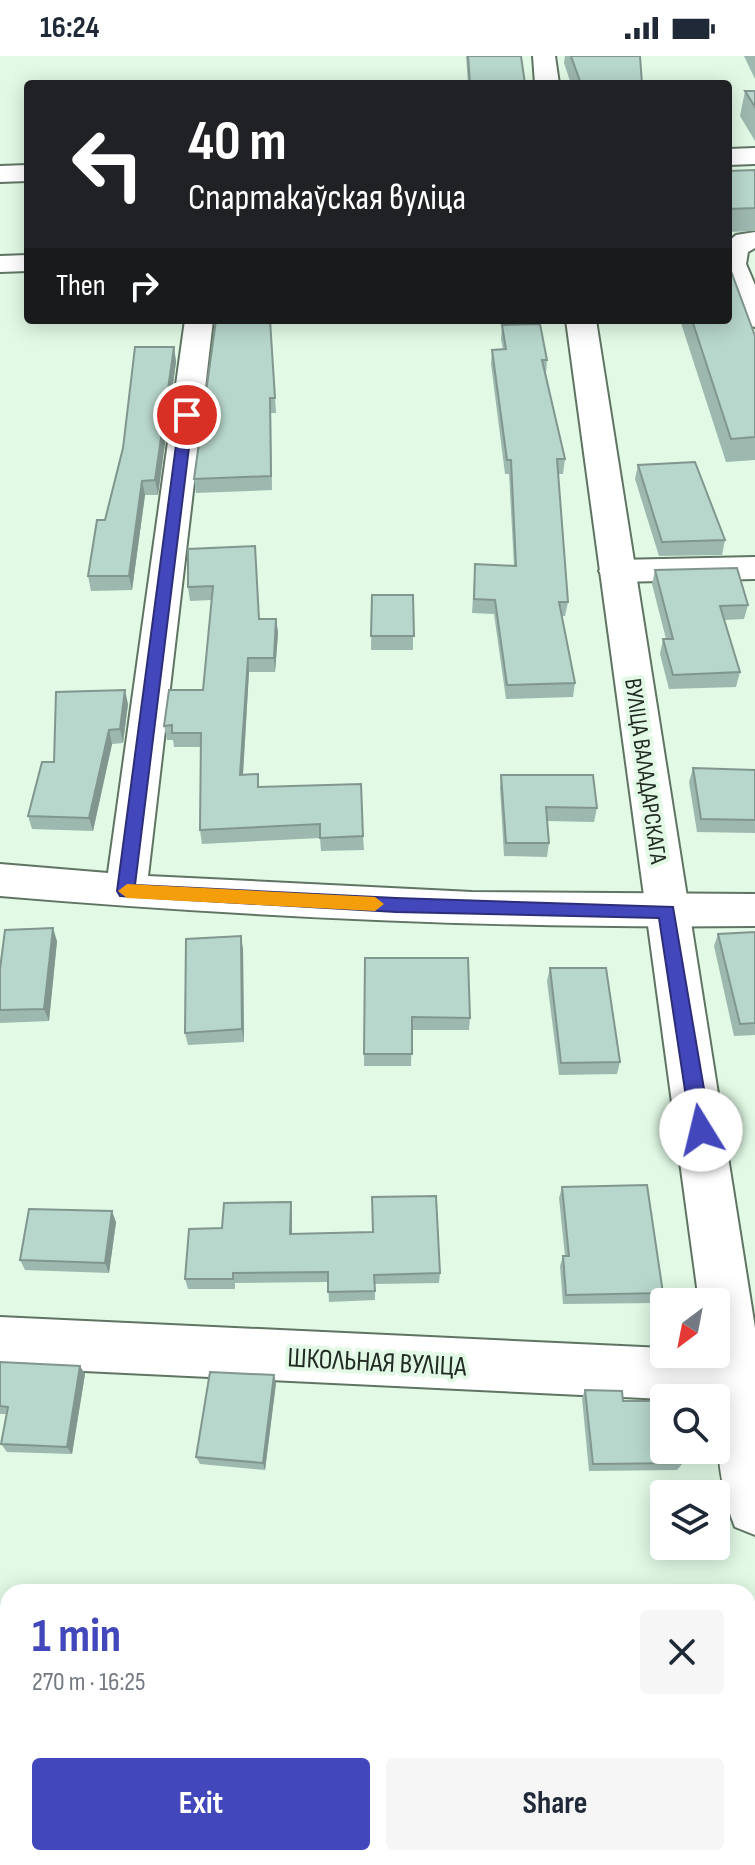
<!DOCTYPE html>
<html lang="en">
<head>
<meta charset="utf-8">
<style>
  body { margin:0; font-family:"Sofia Sans Condensed",sans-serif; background:#f6f6f7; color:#1f2937; height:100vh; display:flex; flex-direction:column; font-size:30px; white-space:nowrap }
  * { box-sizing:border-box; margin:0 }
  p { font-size:26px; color:#747a83 }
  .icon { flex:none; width:44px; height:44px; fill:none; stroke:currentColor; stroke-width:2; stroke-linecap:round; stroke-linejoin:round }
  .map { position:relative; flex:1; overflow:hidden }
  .side { position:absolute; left:0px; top:1528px; width:756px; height:282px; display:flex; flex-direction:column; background:#fff; border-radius:24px 24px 0 0; box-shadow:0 4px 20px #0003 }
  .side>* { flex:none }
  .top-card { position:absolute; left:24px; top:24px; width:708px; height:244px; border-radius:8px; box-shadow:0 4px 20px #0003; background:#202124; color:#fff; overflow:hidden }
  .needle { width:52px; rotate:212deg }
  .fabs { position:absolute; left:650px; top:1232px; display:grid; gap:16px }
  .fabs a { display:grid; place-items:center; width:80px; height:80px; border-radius:8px; background:#fff; box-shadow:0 4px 20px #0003; font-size:40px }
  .pin { position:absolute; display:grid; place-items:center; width:68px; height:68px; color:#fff; margin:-34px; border:4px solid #fff; border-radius:50%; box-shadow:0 2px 8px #0007 }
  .me { position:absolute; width:88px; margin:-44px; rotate:351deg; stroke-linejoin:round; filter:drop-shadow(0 0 6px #0008) }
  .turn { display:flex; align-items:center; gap:28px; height:168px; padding:0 32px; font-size:36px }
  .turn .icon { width:104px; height:104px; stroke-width:2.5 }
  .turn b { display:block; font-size:56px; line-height:68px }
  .then { display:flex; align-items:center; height:76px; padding:0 32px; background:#0003; gap:16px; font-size:30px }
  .round { display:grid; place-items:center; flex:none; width:84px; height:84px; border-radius:8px; background:#f6f6f7 }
  .headline { display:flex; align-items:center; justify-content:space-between; height:136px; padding:0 32px }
  h1 { font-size:48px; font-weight:700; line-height:60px; color:#4347bc }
  .button { display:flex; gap:16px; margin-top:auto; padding:16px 32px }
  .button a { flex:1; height:92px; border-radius:8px; background:#4347bc; color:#fff; font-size:32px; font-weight:700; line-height:92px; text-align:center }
  .button a+a { background:#f6f6f7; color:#1f2937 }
  .status { display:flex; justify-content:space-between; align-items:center; height:56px; padding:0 40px; background:#fff; direction:ltr }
  .status svg { height:22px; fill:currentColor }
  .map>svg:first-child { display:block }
</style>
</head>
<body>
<div class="status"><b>16:24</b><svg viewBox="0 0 49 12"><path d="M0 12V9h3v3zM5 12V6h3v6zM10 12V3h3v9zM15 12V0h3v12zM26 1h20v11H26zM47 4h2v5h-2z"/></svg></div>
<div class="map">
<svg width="755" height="1809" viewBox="0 0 755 1809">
  <rect width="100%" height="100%" fill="#e1f9e5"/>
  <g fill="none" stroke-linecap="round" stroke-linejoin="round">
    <defs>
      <g id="minor">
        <path d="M755,176V192L748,196L746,208L755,229V271L745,269C728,243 728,216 728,186L736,179Z"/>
        <polygon points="28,199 28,215 0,216 0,200"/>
        <path d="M185,264H213L148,820L472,836L755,838V870C502,873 251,861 0,840V808L108,817Z"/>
        <polygon points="755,501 755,523 616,526 604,523 599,515 604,507 616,504"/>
        <polygon points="0,1261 664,1292 664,1298 755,1296 755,1348 716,1346 716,1342 664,1343 0,1311"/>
      </g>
      <g id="major">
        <polygon points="533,0 555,0 559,28 535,28"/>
        <polygon points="755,92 755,108 728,109 728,93"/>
        <polygon points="28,109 28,125 0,126 0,110"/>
        <path d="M566,264H596L755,1272V1479L735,1471C719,1432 716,1384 716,1342H712L706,1298H716V1246H699Z"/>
      </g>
    </defs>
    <use href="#minor" stroke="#5f7462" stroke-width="4"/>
    <use href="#major" stroke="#5f7462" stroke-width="4"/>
    <use href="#minor" fill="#fff" fill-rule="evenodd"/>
    <use href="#major" fill="#fff" fill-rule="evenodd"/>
  </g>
  <g fill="#9db8af">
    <polygon points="466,0 521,0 525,28 468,28"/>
    <polygon points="565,0 640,0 642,28 571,28 564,7"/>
    <polygon points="744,0 755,0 755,23"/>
    <polygon points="745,35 755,35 755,85 740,60"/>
    <polygon points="755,114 755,175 728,176 728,115"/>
    <polygon points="270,264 276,357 271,357 272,434 196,437 194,423"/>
    <polygon points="680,264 728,264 755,280 755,404 726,406"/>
    <polygon points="502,269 547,304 546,318 565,403 563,418 558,418 568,546 565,560 562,560 575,627 573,641 506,643 494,558 472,557 475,508 514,510 509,418 505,418 491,308 492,294 503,294 501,283"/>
    <polygon points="174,291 176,306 158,439 145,439 132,534 91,535 88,520 105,464"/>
    <polygon points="638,409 725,484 722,499 659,500 635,423"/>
    <polygon points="188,493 259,563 276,563 278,577 275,616 249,616 243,719 259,731 363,780 364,794 321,795 320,782 202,788 200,774 201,691 174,691 173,684 167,684 164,670 203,634 212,544 190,545 188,531"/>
    <polygon points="655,514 748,549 744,563 724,564 740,616 736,631 669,633 660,598 663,583 666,583 652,528"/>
    <polygon points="372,539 413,539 413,594 371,594"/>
    <polygon points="128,648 123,687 112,688 93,775 32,773 28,760 54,706"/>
    <polygon points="693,712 755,714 755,777 697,776 689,726"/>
    <polygon points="501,719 597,752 594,766 547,765 549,787 547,801 504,800 500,732"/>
    <polygon points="755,876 755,979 734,980 714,890 718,878"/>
    <polygon points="57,885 49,965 0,967 0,913"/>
    <polygon points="243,893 244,986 188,989 185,977"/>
    <polygon points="365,902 470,962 469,974 412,974 411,1010 364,1010"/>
    <polygon points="550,912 620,1006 617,1018 559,1019 547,925"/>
    <polygon points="562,1131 663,1237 658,1247 563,1248 560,1210 563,1200 565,1200 559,1142"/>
    <polygon points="291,1146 292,1157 292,1178 440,1217 439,1227 375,1228 375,1244 329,1246 328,1226 235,1227 235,1233 188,1233 185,1223 222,1172"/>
    <polygon points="116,1166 109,1217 25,1214 20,1204"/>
    <polygon points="0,1306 85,1318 72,1398 7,1396 1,1388 7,1358 0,1358"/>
    <polygon points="276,1327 265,1414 200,1408 196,1401"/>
    <polygon points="585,1334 623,1345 683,1407 677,1414 589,1415 582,1342"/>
  </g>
  <g fill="#80968f">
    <polygon points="174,291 176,306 158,439 155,424"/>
    <polygon points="142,425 145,439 132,534 129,520"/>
    <polygon points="276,563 278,577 275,616 274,602"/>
    <polygon points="248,602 249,616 242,733 240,719"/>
    <polygon points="125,634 128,648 123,687 120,673"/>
    <polygon points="109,674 112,688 93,775 89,762"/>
    <polygon points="53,872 57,885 49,965 44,953"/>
    <polygon points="241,880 243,893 244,986 242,973"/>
    <polygon points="291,1146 292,1157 292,1188 290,1178"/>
    <polygon points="112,1155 116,1166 109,1217 105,1207"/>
    <polygon points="80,1310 85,1318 72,1398 67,1391"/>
    <polygon points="274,1319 276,1327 265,1414 263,1407"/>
  </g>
  <g fill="#b7d6cc" stroke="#80968f" stroke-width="2">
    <polygon points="468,0 521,0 525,28 470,28"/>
    <polygon points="571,0 640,0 642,28 581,28"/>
    <polygon points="745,35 755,35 755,51"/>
    <polygon points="755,114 755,152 728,153 728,115"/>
    <polygon points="728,207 755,280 755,381 731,383 692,264 728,264"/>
    <polygon points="216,264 270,264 275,342 270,342 271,420 194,423"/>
    <polygon points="540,268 547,304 542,304 565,403 557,403 568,546 559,546 575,627 507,629 495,544 474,543 475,508 516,510 511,404 507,404 492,294 506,293 502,269"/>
    <polygon points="135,291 174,291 155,424 142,425 129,520 88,520 97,464 105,464 123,392"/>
    <polygon points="695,406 725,484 662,486 638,409"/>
    <polygon points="255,490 259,563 276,563 274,602 248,602 240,719 258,718 258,731 361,728 363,780 320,782 320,768 200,774 201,677 172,677 172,669 164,670 169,634 203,634 213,530 188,531 188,493"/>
    <polygon points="737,512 748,549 720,550 740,616 673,619 663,583 673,583 655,514"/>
    <polygon points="372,539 413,539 414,580 371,580"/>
    <polygon points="125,634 120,673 109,674 89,762 28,760 42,706 54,706 56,636"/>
    <polygon points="693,712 755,714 755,764 701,763"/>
    <polygon points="501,719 593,719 597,752 546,751 549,787 506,787"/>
    <polygon points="53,872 44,953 0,954 0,913 5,874"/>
    <polygon points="755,876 755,967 740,968 718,878"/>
    <polygon points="241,880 242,973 185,977 186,883"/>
    <polygon points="365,902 468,902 470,962 412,961 412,998 364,998"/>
    <polygon points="550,912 606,912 620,1006 561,1007"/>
    <polygon points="647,1129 663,1237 566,1239 563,1200 569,1200 562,1131"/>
    <polygon points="436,1140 440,1217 374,1219 375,1235 328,1236 328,1216 233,1217 233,1223 185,1223 189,1173 222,1172 224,1147 291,1146 290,1178 373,1176 372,1141"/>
    <polygon points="29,1153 112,1155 105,1207 20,1204"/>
    <polygon points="0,1306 80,1310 67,1391 1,1388 8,1351 0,1350"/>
    <polygon points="210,1316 274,1319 263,1407 196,1401"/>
    <polygon points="585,1334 622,1335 623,1345 664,1345 664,1394 681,1394 683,1407 593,1408"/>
    <polygon points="709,1531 710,1536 620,1535"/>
    <rect x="349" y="1802" width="130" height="7"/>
    <polygon points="654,1802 710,1802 654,1803"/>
  </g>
  <polygon fill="#4347bc" stroke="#2c2e7a" stroke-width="2" points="187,355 193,359 135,829 396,842 673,851 711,1074 708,1080 701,1082 691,1074 659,862 396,856 120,840 117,835 180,359"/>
  <polygon fill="#f59e0b" points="127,828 375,841 384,848 375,855 127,842 118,835"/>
  <g text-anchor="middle" stroke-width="8" stroke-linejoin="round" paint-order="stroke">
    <g font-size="24" fill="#212a23" stroke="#e1f9e5">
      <text transform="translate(646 715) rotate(82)" y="8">ВУЛІЦА ВАЛАДАРСКАГА</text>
    </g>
    <g font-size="28" fill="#212a23" stroke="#e1f9e5">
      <text transform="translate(377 1305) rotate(3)" y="10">ШКОЛЬНАЯ ВУЛІЦА</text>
    </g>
  </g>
</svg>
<div class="fabs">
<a><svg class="needle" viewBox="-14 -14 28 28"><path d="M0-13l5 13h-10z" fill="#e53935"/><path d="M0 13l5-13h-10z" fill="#747a83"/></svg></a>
<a><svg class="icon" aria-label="search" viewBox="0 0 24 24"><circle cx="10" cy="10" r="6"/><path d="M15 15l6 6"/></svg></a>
<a><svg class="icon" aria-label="layers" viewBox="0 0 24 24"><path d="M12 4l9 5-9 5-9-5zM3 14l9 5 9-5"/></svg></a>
</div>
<div class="pin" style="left:187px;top:359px;background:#d93025"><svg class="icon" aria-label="arrive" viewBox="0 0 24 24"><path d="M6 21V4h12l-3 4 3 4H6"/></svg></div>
<svg class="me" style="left:701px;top:1074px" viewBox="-20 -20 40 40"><circle r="19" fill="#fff"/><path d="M0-13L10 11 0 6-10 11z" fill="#4347bc"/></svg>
<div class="top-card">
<div class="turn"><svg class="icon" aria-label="left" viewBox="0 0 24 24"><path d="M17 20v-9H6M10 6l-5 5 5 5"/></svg><div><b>40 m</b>Спартакаўская вуліца</div></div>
<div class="then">Then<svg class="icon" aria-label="right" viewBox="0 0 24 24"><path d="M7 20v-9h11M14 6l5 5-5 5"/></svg></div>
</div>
<section class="side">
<div class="headline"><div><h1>1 min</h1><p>270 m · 16:25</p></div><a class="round"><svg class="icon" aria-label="close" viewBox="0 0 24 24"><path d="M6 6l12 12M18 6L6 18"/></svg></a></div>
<div class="button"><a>Exit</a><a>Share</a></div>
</section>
</div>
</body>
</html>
